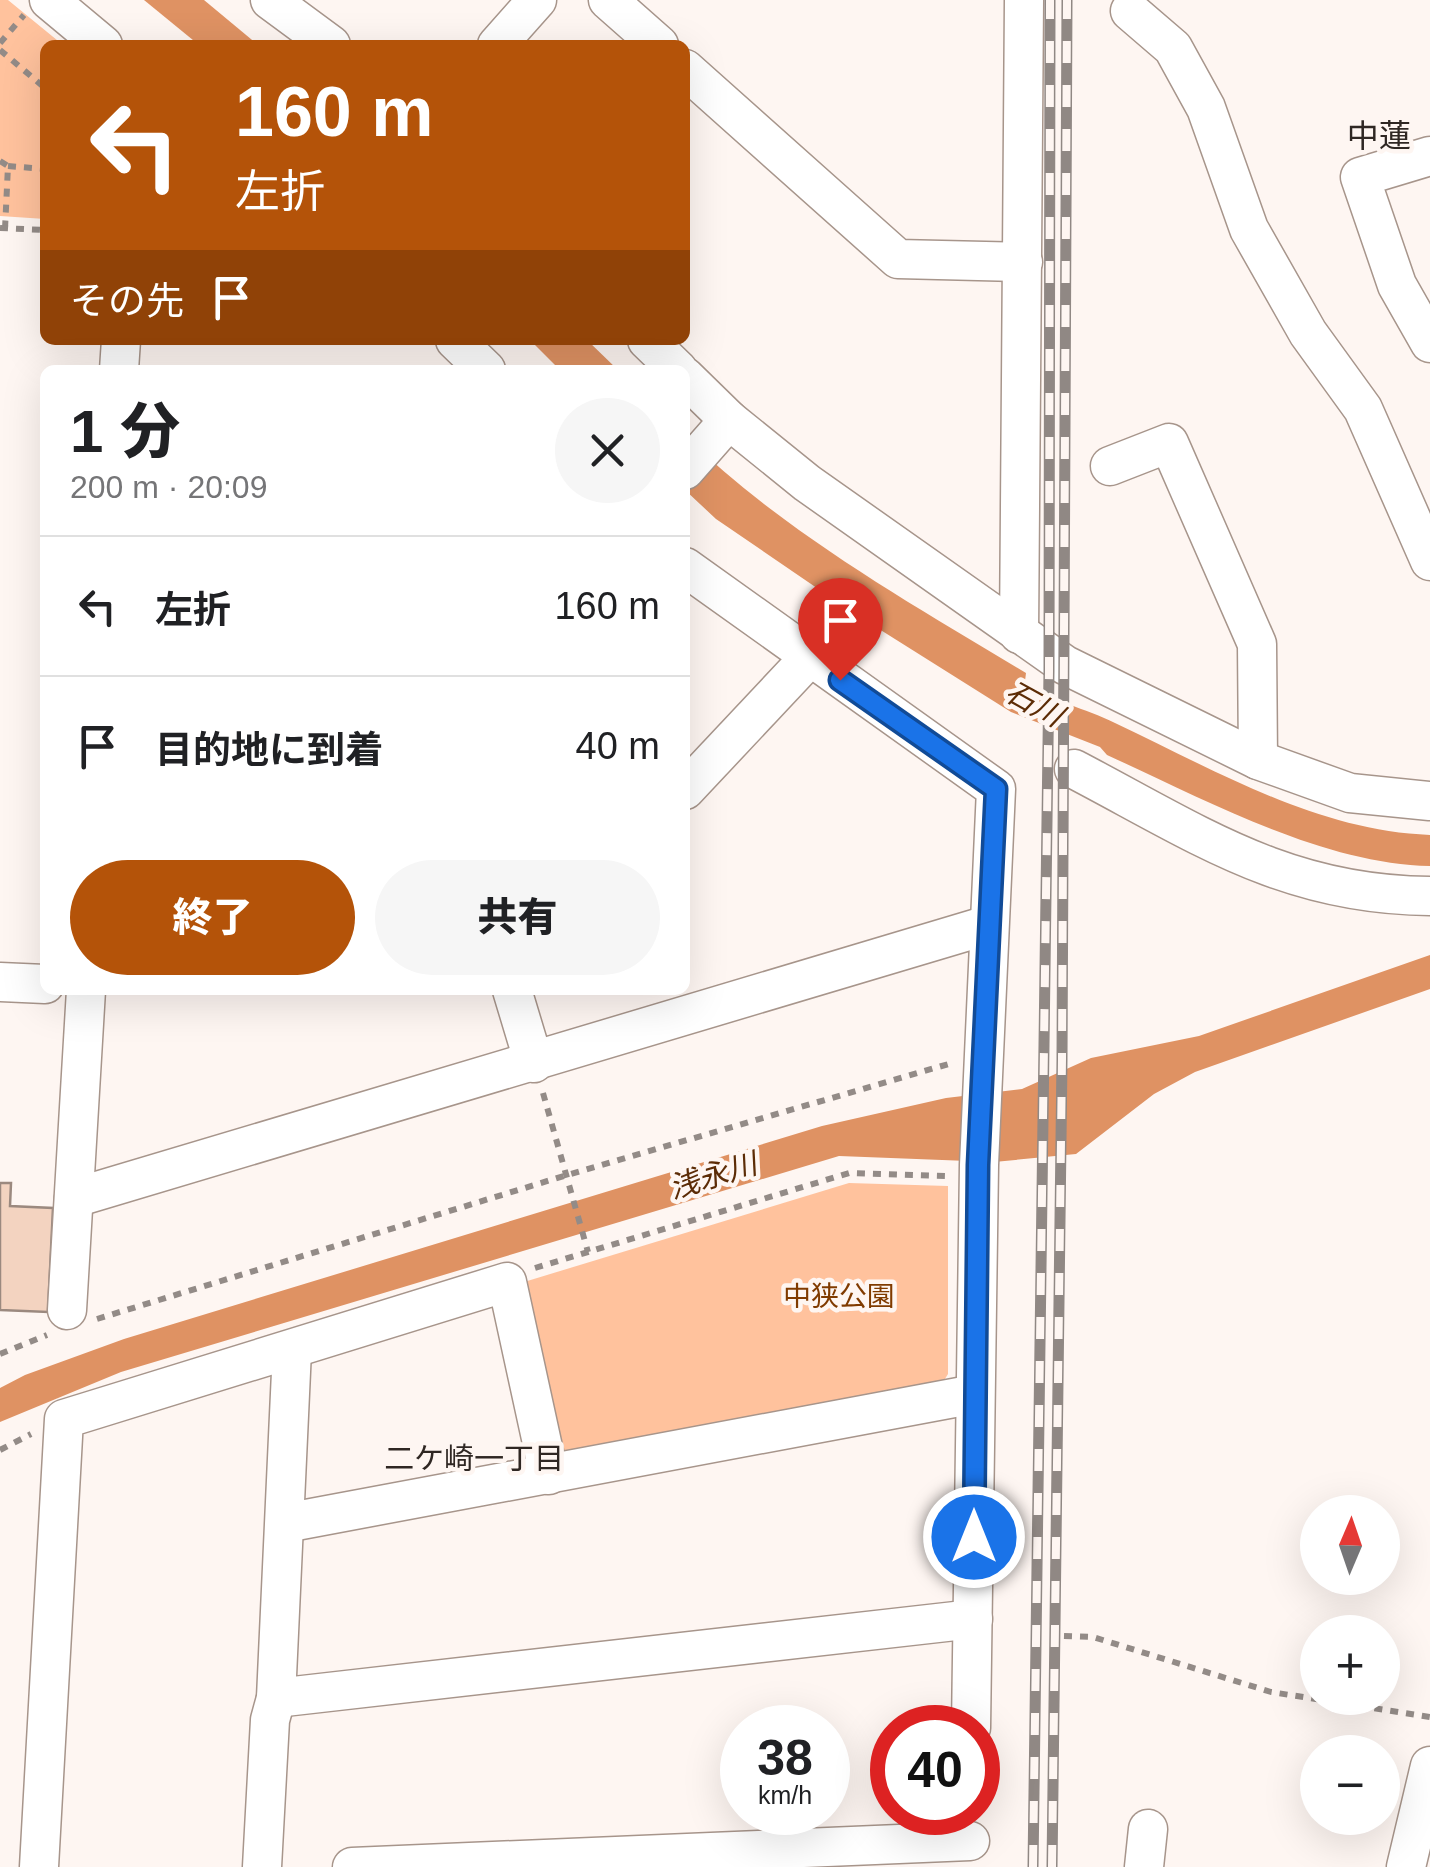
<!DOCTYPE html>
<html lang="ja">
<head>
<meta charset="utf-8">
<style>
  body { margin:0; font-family:Helvetica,"Noto Sans JP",sans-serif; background:#f6f6f6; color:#202124; height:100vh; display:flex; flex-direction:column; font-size:38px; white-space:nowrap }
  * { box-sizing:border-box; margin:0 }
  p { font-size:32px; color:#757577 }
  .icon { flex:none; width:55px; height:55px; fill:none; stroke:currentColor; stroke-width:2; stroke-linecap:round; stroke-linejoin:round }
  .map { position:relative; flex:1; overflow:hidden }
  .details { position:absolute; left:40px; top:365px; width:650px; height:630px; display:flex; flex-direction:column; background:#fff; border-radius:15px; box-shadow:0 10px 40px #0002 }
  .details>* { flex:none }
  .hud { position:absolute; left:40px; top:40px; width:650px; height:305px; border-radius:15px; box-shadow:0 10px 40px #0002; background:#b45309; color:#fff; overflow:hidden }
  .needle { width:65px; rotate:2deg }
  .controls { position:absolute; left:1300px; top:1495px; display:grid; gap:20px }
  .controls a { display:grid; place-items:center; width:100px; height:100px; border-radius:50%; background:#fff; box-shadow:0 10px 40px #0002; font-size:50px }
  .speed { position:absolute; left:720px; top:1705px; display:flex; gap:20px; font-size:50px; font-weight:700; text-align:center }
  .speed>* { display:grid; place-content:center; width:130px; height:130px; border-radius:50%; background:#fff; box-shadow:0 10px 40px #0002; line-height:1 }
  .speed small { font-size:25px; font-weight:400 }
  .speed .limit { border:15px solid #d22; background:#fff; color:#111 }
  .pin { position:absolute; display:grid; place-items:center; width:85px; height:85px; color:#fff; margin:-102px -42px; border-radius:50% 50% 50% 0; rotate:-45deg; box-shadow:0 0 10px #0007 }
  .pin .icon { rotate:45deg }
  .me { position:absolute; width:110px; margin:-55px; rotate:0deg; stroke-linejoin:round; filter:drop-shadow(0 0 8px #0008) }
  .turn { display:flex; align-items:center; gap:35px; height:210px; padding:0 30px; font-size:45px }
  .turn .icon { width:130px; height:130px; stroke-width:2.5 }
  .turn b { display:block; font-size:70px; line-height:85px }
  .then { display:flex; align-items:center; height:95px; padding:0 30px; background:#0003; gap:20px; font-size:38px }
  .round { display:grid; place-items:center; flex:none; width:105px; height:105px; border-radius:52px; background:#f6f6f6 }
  .overview { display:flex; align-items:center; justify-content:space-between; height:170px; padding:0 30px }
  h1 { font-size:60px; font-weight:800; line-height:75px }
  .button { display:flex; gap:20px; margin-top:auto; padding:20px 30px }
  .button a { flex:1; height:115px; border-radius:60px; background:#b45309; color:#fff; font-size:40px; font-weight:800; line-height:115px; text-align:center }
  .button a+a { background:#f6f6f6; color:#202124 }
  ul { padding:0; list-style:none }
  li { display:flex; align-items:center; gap:30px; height:140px; padding:0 30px; border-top:2px solid #e0e0e0 }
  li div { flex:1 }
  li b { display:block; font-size:38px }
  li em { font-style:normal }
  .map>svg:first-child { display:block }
</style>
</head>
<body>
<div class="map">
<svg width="1430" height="1867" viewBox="0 0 1430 1867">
  <rect width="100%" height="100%" fill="#fef6f2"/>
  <g fill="#ffc29d">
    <polygon points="0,0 8,0 63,45 45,45 45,219 0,216"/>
    <polygon points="849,1183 948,1186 948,1374 943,1382 570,1455 558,1446 524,1282"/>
  </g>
  <g fill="#df9263">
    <polygon points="144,0 204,0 258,45 199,45"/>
    <polygon points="530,340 587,340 618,370 560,370"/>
    <path d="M685,436C784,532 908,602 1026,673L1025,681C1052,702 1085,708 1115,723C1215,770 1317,831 1430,835V866C1322,864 1204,799 1107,755L1100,747L1011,712L852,612L716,519L685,490Z"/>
    <polygon points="1430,955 1430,989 1195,1072 1154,1094 1076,1154 994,1162 839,1156 121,1372 0,1422 0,1388 25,1375 124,1339 822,1126 946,1098 1022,1089 1091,1058 1199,1036"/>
  </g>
  <polygon fill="#f3d3c0" stroke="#9b897f" stroke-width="2.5" points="0,1183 11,1183 10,1206 53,1208 48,1312 0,1310"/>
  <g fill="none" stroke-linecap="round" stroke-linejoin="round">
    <defs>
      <g id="minor">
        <polyline points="49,0 103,45"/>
        <polyline points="270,0 331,45"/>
        <polyline points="608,0 659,45"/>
        <polyline points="1130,11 1173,48 1206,108 1249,229 1308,333 1363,409 1430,561"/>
        <polyline points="497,45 537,0"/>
        <polyline points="685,69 898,259 1023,262"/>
        <polyline points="1430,156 1360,177 1397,285 1430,343"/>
        <polyline points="455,340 486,370"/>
        <polyline points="647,340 678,370"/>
        <polyline points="119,370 121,340"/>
        <polyline points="685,377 729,420 807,483 1065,665 1258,760 1350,793 1430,801"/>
        <polyline points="1110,466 1169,443 1257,644 1258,760"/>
        <polyline points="685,470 729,420"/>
        <polyline points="685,567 996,789 979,1165 971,1728"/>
        <polyline points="1019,634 1024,0"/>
        <path d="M1074,769C1198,834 1285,895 1430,896"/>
        <polyline points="685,790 809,658"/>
        <polyline points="0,982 45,984"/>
        <polyline points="512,990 534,1063"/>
        <polyline points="74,1198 988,925"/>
        <polyline points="67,1310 86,990"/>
        <polyline points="285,1523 975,1394"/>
        <polyline points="276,1698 973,1619"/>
        <polyline points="39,1867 64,1419 507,1282 549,1475"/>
        <polyline points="262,1867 270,1720 276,1698 292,1350"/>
        <polyline points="352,1867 970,1841"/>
        <polyline points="1144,1867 1148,1829"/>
        <polyline points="1406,1867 1430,1766"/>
      </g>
    </defs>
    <use href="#minor" stroke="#a7958b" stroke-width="41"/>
    <g stroke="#938b87" stroke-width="6" stroke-dasharray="8 8" stroke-linecap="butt">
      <polyline points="0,43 24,15"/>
      <polyline points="0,50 45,88"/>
      <polyline points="0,161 8,166 5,229"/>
      <polyline points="8,166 45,169"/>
      <polyline points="0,228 45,230"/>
      <polyline points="543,1093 588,1252"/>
      <polyline points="535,1268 849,1173 948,1176"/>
      <polyline points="97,1319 567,1175 952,1063"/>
      <polyline points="0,1354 47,1335"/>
      <polyline points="0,1450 31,1434"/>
      <polyline points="1064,1636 1093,1637 1271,1692 1430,1717"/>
    </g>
    <use href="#minor" stroke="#fff" stroke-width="38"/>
    <defs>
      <g id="rail">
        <polyline points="1033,1867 1049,671 1050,0"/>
        <polyline points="1052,1867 1062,1059 1067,0"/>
      </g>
    </defs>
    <use href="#rail" stroke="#908884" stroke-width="11"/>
    <use href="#rail" stroke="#fef6f2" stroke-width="8" stroke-dasharray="22" stroke-linecap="butt"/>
  </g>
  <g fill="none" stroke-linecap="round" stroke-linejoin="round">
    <defs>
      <polyline id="route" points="840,680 996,789 978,1165 974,1537"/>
    </defs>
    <use href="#route" stroke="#114b97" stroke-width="25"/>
    <use href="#route" stroke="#1a73e8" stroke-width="18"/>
  </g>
  <g text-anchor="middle" stroke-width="9" stroke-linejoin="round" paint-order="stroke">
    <g font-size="28" fill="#803b00" stroke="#fef6f2">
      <text x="839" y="1306">中狭公園</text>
    </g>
    <g font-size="30" font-style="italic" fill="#5c2c06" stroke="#fef6f2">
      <text transform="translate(1034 704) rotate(29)" y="10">石川</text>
      <text transform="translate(713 1176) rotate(-17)" y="10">浅永川</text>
    </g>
    <g font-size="30" fill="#2f2723" stroke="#fef6f2">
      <text x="474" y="1469">二ケ崎一丁目</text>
    </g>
    <g font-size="32" fill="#2f2723" stroke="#fef6f2">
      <text x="1379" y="147">中蓮</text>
    </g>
  </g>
</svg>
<div class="controls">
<a><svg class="needle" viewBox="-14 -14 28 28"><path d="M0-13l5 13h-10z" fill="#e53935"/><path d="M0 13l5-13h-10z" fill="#757577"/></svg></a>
<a>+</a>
<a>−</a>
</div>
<div class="speed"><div>38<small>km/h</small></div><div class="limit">40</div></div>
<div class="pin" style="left:840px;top:680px;background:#d93025"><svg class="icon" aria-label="arrive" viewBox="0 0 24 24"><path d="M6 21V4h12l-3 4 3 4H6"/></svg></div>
<svg class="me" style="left:974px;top:1537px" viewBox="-20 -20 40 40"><circle r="17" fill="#1a73e8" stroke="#fff" stroke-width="3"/><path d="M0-11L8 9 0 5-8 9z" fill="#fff"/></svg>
<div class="hud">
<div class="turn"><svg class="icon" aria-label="left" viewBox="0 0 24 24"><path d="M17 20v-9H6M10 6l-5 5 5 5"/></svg><div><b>160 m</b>左折</div></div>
<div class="then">その先<svg class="icon" aria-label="arrive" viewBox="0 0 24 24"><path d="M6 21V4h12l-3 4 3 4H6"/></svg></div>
</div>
<section class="details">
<div class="overview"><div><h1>1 分</h1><p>200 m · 20:09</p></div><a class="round"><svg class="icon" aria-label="close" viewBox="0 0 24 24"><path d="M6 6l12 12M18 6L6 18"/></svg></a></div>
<ul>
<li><svg class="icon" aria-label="left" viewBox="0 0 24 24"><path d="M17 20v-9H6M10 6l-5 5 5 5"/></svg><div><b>左折</b></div><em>160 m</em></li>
<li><svg class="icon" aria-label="arrive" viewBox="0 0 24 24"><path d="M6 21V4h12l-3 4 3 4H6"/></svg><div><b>目的地に到着</b></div><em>40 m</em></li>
</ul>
<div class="button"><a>終了</a><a>共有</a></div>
</section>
</div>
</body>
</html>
